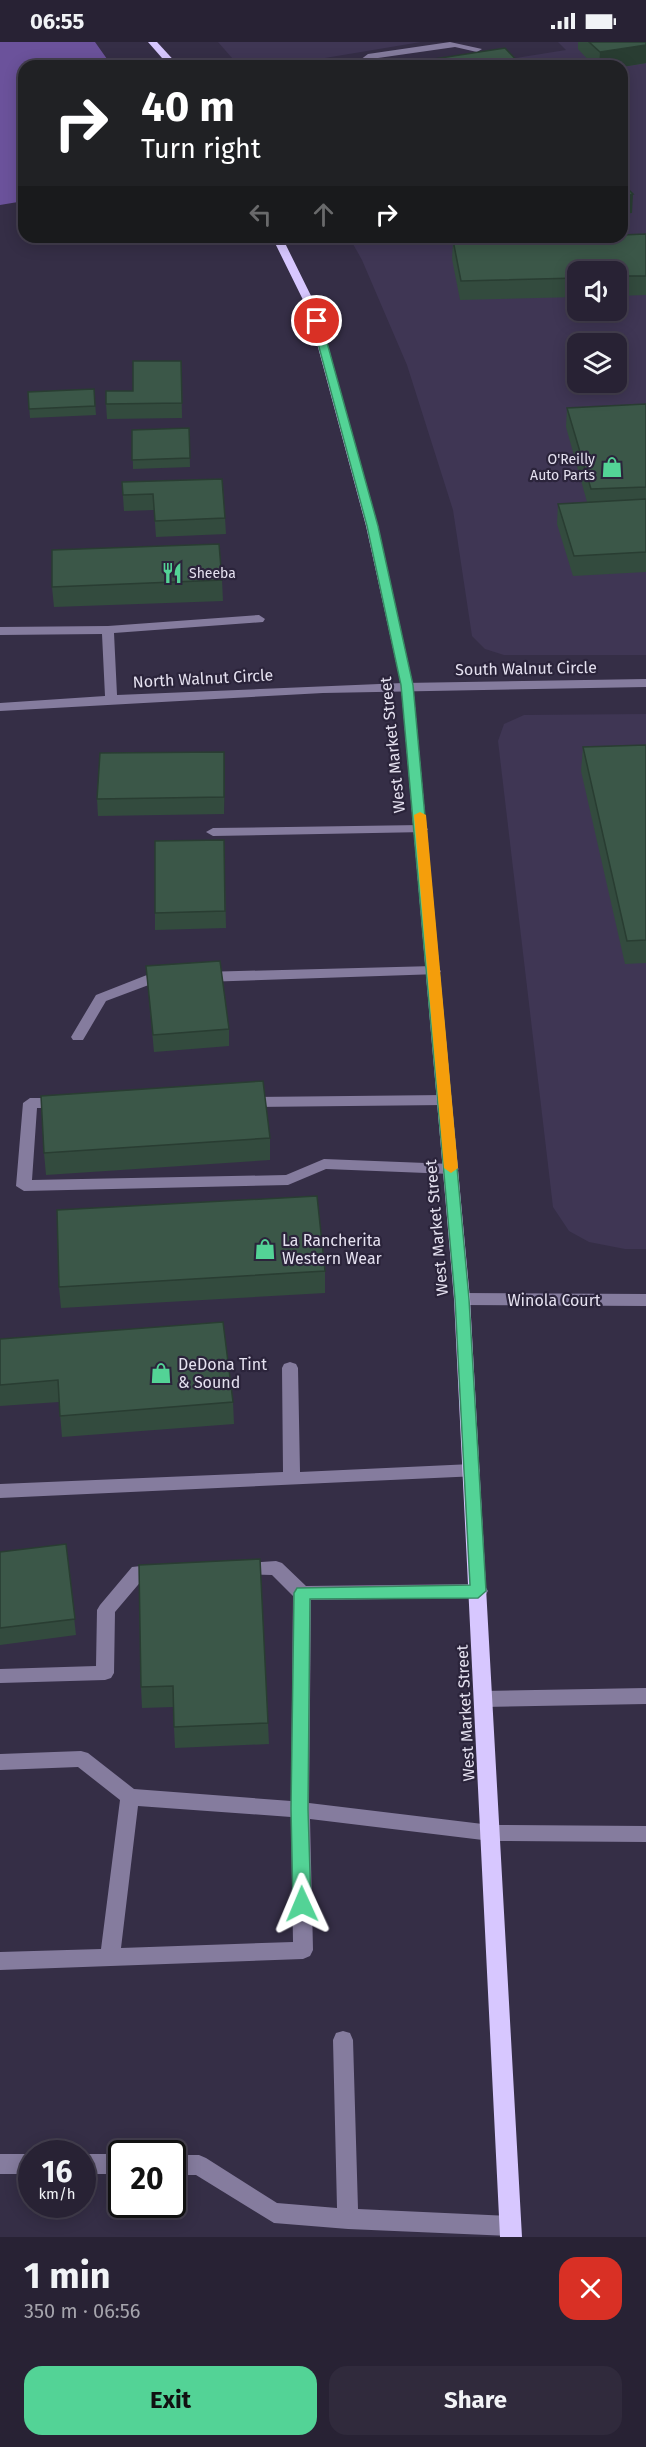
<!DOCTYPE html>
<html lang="en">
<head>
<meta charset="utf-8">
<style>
  body { margin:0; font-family:"Fira Sans",sans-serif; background:#302a3c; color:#f1f3f6; height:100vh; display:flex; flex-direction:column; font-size:22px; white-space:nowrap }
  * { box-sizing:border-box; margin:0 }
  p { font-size:20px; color:#a5a4ac }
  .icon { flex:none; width:33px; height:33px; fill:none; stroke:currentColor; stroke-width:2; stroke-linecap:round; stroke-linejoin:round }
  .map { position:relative; height:2195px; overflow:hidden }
  .details { display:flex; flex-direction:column; background:#282234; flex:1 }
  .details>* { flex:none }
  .banner { position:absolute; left:18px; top:18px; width:610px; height:183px; border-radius:18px; box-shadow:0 3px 15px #0003,0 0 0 2px #443f4f; background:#202124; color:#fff; overflow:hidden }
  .tools { position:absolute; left:567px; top:219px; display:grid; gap:12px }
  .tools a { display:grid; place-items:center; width:60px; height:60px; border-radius:12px; background:#282234; box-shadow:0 3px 15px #0003,0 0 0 2px #443f4f; font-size:30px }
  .speed { position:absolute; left:18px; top:2098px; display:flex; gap:12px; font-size:30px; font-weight:700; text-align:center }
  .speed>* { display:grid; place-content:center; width:78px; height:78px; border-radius:50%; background:#282234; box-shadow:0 3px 15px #0003,0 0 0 2px #443f4f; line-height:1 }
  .speed small { font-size:15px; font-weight:400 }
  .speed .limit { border:3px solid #111; border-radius:9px; background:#fff; color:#111 }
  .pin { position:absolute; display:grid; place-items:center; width:51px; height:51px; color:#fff; margin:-26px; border:3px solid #fff; border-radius:50%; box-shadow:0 2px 6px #0007 }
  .me { position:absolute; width:66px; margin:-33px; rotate:359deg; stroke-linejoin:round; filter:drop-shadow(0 0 4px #0008) }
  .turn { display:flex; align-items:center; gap:21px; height:126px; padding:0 24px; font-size:27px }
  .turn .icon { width:78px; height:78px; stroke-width:2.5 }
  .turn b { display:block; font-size:42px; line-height:51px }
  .lanes { display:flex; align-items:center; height:57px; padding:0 24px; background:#0003; justify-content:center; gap:30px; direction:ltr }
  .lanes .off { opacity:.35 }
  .round { display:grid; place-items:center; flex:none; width:63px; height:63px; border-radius:18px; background:#302a3c }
  .headline { display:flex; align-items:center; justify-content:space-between; height:102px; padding:0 24px }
  h1 { font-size:36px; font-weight:700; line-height:45px }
  .button { display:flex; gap:12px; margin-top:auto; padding:12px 24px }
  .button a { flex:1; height:69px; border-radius:18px; background:#53d396; color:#111; font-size:24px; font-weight:700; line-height:69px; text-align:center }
  .button a+a { background:#302a3c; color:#f1f3f6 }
  .status { display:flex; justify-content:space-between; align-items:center; height:42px; padding:0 30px; background:#282234; direction:ltr }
  .status svg { height:16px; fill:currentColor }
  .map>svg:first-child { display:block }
</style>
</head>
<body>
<div class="status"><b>06:55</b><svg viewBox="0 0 49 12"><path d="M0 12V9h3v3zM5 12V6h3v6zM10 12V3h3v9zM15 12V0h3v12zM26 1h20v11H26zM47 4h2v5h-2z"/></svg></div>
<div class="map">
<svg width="646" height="2195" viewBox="0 0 646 2195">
  <rect width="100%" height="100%" fill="#352e46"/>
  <g fill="#3f3654" fill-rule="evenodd">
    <polygon points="218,0 421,0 277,24 239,24"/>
    <path d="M558,0H646V613H504L485,607L472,594L453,468L407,323L362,218L349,195H622V24H465L566,8ZM578,230H616V268H578ZM578,302H616V340H578Z"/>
    <polygon points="646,672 646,1207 625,1207 589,1200 569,1189 553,1165 498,699 504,682 524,673"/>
  </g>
  <polygon fill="#6b529b" points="0,0 95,0 112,24 24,24 24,159 0,163"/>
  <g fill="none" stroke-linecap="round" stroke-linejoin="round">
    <g fill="#857c9e" fill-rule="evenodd">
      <polygon points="450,0 482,7 477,10 455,5 371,17 363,24 352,24 368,12"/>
      <polygon points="440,16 445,19 443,21 402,24"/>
      <polygon points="259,573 265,577 263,580 114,591 117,653 403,641 646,637 646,645 323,651 0,669 0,661 105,654 102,592 0,593 0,585 108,584"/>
      <polygon points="421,783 428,787 426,790 213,794 206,790 213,786"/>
      <polygon points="434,924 441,929 439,932 203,940 196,935 203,930"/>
      <polygon points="152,931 167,931 174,936 172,939 154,941 106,959 83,998 73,998 71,995 96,953"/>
      <polygon points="445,1053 452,1058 445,1063 247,1065 240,1060 247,1055"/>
      <polygon points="30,1056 61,1056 68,1061 61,1066 37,1066 32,1138 286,1133 324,1117 451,1122 459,1127 451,1132 326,1127 288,1143 24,1149 16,1144 23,1061"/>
      <polygon points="462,1251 646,1252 646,1264 462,1263 456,1261 454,1257 456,1253"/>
      <polygon points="290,1320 296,1322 298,1326 300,1430 472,1422 478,1424 480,1429 478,1434 0,1456 0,1442 283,1430 282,1326 284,1322"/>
      <path d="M276,1519L282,1521L306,1544L479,1542L485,1544L488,1549L485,1554L479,1556L311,1558L309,1761L491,1783L646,1784V1800L491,1799L310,1777L313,1908L310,1914L303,1917L0,1928V1910L101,1907L120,1758L78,1725L0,1728V1712L81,1709L88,1711L134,1747L291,1759L293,1554L272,1533L234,1532L231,1527L234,1522ZM138,1764L291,1775L293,1900L121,1906Z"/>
      <polygon points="159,1522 165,1524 168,1529 165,1534 143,1537 115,1570 114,1631 111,1636 105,1638 0,1641 0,1627 96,1624 97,1568 100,1563 132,1525"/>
      <polygon points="646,1646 646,1662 483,1665 477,1662 474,1657 477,1652 483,1649"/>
      <polygon points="343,1989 350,1991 353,1998 358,2167 510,2174 517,2177 520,2184 517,2191 510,2194 348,2187 274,2181 196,2133 172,2133 172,2113 199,2113 206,2116 277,2161 337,2166 333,1998 336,1991"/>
      <rect x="0" y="2112" width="32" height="20"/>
      <rect x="82" y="2112" width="40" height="20"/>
    </g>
    <g fill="#d7c7ff" fill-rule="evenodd">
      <polygon points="148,0 157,0 179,24 169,24"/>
      <polygon points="272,195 282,195 318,268 378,484 413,643 470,1257 522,2195 500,2195 454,1257 401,643 366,484 308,268"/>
    </g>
  </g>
  <g fill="#334b3e">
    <polygon points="578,0 646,0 646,21 622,25 594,24 578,7"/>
    <polygon points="646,192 646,253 616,254 616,230 578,230 578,255 460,258 452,217 453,198"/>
    <polygon points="181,319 182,376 107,377 106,362 133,349"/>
    <polygon points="94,347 96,373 30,376 28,350"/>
    <polygon points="646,362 646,530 573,534 557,482 558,462 587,460 566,385 567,366"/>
    <polygon points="189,386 190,425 133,427 132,388"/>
    <polygon points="122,440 225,476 226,492 156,495 154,468 124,469"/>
    <polygon points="222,538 223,559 54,565 52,545"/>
    <polygon points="646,703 646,921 625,922 581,729 583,705"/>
    <polygon points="225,726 224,772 98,774 97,757"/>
    <polygon points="224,798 226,886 155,888 155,871"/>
    <polygon points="146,924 229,987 229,1004 154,1010"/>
    <polygon points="270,1096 270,1118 46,1133 44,1111"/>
    <polygon points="325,1229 325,1251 61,1266 59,1245"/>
    <polygon points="0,1297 233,1360 234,1382 62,1395 59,1360 0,1364"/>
    <polygon points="66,1502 76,1593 0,1603 0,1510"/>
    <polygon points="139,1523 268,1681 269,1702 175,1706 173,1665 142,1666 141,1645"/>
  </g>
  <g fill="#293d32">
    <polygon points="646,3 646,21 622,25 599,24 600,10"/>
    <polygon points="633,152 632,171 622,172 622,154"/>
    <polygon points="224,710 225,726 224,772"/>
  </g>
  <g fill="#3b5748" stroke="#293d32" stroke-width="1.5">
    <polygon points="589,0 646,0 646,3 600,10"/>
    <polygon points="505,6 522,24 426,24 421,19"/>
    <polygon points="622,141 633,152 622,154"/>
    <polygon points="646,192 646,234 616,234 616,230 578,230 578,236 461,239 453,198 546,195 622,195 622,193"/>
    <polygon points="133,319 181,319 182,361 106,362 106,349 133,349"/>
    <polygon points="94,347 95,364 29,367 28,350"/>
    <polygon points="646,362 646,445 591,447 567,366"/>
    <polygon points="189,386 190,416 132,418 132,388"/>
    <polygon points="222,437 225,476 155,479 153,452 123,453 122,440"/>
    <polygon points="646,457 646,510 574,514 558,462"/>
    <polygon points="219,502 222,538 52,545 52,508"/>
    <polygon points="646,703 646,898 627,899 583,705"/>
    <polygon points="224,710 224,755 97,757 100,711"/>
    <polygon points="224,798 225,869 155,871 155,799"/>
    <polygon points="220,919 229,987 153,993 146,924"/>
    <polygon points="263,1039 270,1096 44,1111 41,1054"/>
    <polygon points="317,1154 325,1229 59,1245 57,1168"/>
    <polygon points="223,1280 233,1360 60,1374 58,1338 0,1343 0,1297"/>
    <polygon points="66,1502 75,1577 0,1586 0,1510"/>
    <polygon points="260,1517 268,1681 174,1685 173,1644 141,1645 139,1523"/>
  </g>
  <polygon fill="#53d396" stroke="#368962" stroke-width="1.5" points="317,276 321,279 378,484 413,643 469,1257 486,1549 478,1556 310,1557 308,1767 311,1862 308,1867 302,1869 296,1867 293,1862 291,1767 294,1551 297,1546 470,1543 455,1257 401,643 367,484 312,279"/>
  <polygon fill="#f59e0b" points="420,770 426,773 458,1126 451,1131 444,1126 414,773"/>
  <defs>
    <symbol id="shop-bare" viewBox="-9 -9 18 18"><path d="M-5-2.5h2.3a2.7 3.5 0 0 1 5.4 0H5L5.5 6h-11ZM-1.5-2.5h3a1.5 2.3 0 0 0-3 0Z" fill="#53d396" stroke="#2b243b" stroke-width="2.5" paint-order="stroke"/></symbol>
    <symbol id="restaurant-bare" viewBox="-9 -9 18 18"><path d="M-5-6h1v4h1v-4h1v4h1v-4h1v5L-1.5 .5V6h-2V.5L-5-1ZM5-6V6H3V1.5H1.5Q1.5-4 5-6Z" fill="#53d396" stroke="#2b243b" stroke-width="2.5" paint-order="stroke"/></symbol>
  </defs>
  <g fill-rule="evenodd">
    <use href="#shop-bare" x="597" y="410" width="30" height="30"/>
    <use href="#restaurant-bare" x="157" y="516" width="30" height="30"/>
    <use href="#shop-bare" x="250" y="1192" width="30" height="30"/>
    <use href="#shop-bare" x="146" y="1316" width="30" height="30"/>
  </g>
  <g text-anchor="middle" stroke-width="4.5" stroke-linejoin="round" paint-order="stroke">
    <g font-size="14" fill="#e5e1f0" stroke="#2b243b" text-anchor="end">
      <text x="595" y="422">O'Reilly<tspan x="595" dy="16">Auto Parts</tspan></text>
      <text x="189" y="536" text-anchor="start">Sheeba</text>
    </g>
    <g font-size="16" fill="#e5e1f0" stroke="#2b243b">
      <text transform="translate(526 626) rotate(-1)" y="6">South Walnut Circle</text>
      <text transform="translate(203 636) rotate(-3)" y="6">North Walnut Circle</text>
      <text transform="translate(392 703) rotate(-96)" y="6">West Market Street</text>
      <text transform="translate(436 1186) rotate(-95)" y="6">West Market Street</text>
      <text x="554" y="1264">Winola Court</text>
      <text transform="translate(465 1671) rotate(-93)" y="6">West Market Street</text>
    </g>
    <g font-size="16" fill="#e5e1f0" stroke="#2b243b" text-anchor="start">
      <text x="282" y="1204">La Rancherita<tspan x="282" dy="18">Western Wear</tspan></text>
      <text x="178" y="1328">DeDona Tint<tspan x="178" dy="18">&amp; Sound</tspan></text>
    </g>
  </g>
</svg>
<div class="tools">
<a><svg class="icon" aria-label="sound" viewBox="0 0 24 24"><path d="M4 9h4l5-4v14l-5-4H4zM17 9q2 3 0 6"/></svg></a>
<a><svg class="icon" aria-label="layers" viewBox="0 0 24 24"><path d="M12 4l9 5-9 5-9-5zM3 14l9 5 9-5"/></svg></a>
</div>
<div class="speed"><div>16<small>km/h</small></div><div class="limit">20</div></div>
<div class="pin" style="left:317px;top:279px;background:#d93025"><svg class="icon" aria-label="arrive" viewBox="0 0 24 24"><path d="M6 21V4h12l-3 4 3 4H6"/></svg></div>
<svg class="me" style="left:302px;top:1862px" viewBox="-20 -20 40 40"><path d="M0-17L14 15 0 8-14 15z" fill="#53d396" stroke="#fff" stroke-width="4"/></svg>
<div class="banner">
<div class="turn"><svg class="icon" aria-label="right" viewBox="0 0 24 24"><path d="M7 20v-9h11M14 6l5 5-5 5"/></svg><div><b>40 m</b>Turn right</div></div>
<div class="lanes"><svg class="icon off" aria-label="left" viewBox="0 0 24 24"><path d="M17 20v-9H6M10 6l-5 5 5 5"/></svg><svg class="icon off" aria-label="ahead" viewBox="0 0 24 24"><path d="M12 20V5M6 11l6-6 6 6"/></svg><svg class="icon" aria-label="right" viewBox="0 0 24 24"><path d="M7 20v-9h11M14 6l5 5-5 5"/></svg></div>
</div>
</div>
<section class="details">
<div class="headline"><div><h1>1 min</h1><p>350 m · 06:56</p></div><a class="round" style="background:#d93025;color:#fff"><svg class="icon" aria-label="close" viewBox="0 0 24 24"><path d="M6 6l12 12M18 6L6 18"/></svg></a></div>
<div class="button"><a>Exit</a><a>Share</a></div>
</section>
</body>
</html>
